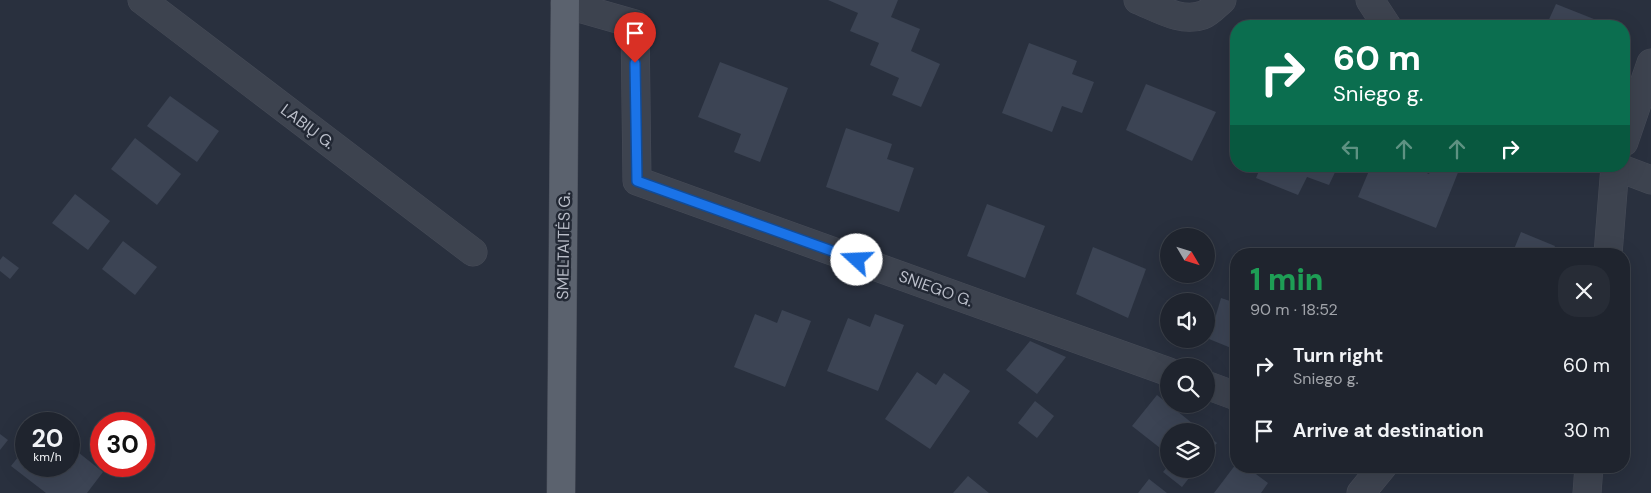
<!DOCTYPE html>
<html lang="en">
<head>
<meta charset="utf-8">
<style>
  body { margin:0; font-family:"DM Sans",sans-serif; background:#272c36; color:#f1f3f6; height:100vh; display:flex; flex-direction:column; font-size:19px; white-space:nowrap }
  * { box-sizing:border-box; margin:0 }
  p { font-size:16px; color:#a1a4aa }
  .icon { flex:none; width:28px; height:28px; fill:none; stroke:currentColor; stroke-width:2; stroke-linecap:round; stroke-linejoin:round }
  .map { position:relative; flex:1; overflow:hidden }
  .side { position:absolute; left:1230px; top:248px; width:400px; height:225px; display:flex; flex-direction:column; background:#1f242e; border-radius:20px; box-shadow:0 5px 20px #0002,0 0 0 1px #3c414a }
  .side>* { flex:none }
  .top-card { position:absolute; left:1230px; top:20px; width:400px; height:152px; border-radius:20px; box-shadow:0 5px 20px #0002,0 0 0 1px #3c414a; background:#0b6e4f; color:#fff; overflow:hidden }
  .needle { width:32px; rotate:128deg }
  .buttons { position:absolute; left:1160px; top:228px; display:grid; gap:10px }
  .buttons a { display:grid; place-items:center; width:55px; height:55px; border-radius:50%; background:#1f242e; box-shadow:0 5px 20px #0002,0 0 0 1px #3c414a; font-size:25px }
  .speed { position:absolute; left:15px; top:412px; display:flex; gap:10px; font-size:25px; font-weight:700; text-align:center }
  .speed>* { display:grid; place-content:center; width:65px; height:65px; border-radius:50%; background:#1f242e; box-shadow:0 5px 20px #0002,0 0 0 1px #3c414a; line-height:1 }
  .speed small { font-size:12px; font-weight:400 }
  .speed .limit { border:8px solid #d22; background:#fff; color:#111 }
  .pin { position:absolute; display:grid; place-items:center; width:42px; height:42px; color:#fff; margin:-51px -21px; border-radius:50% 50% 50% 0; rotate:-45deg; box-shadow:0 0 5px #0007 }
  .pin .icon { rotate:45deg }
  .me { position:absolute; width:55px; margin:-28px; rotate:290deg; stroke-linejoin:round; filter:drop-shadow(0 0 4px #0008) }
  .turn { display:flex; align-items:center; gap:18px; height:105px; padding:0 20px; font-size:22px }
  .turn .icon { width:65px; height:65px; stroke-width:2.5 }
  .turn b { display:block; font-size:35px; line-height:42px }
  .lanes { display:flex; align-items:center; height:48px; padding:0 20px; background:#0003; justify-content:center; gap:25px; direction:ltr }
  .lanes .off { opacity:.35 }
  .round { display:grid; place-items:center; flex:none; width:52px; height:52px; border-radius:20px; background:#272c36 }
  .summary { display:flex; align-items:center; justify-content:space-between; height:85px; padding:0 20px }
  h1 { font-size:30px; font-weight:800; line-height:38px; color:#1e9e55 }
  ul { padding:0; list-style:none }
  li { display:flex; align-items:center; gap:15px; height:65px; padding:0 20px }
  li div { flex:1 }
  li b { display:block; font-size:19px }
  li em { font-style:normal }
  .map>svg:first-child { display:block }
</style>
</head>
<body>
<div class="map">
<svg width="1651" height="493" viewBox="0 0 1651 493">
  <rect width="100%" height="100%" fill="#29303e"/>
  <g fill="#3c4454">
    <polygon points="828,0 898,0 891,17 920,29 911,51 940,64 921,107 892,95 899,78 870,65 879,43 850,31 858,13"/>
    <polygon points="1556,4 1604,23 1603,26 1546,26"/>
    <polygon points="1029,43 1077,61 1072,74 1094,82 1082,113 1062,106 1052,132 1002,113"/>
    <polygon points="720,62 788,88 760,162 734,152 741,134 698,117"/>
    <polygon points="1146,84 1216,112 1192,161 1126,130"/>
    <polygon points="170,96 219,131 197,162 147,126"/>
    <polygon points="846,128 892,144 887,159 914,168 899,212 826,187"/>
    <polygon points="135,138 181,174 157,205 111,169"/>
    <polygon points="1261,166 1338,166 1329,185 1307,177 1298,195 1256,178"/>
    <polygon points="1371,166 1411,166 1429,174 1432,166 1450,166 1459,170 1436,228 1358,197"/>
    <polygon points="75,194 110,221 88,250 52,223"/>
    <polygon points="987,204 1045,226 1025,278 967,256"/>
    <polygon points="1521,232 1555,246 1551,254 1494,254 1496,247 1512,254"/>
    <polygon points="123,241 157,267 135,295 102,269"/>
    <polygon points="1093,247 1146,269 1128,318 1076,294"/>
    <polygon points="3,256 19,268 10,279 0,271 0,260"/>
    <polygon points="1221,298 1236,303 1236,350 1209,339"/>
    <polygon points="782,310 811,321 785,387 734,367 755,314 777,323"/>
    <polygon points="875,314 904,325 878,391 827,371 848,318 870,327"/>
    <polygon points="1030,341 1066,357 1037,394 1006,370"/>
    <polygon points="917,372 936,385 944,373 970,391 930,449 885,419"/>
    <polygon points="1157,395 1202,431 1169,431 1169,455 1132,426"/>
    <polygon points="1035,401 1054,416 1037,438 1018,423"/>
    <polygon points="0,434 8,440 0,450"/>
    <polygon points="1206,434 1217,443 1206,456"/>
    <polygon points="69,445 103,472 87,493 46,493 11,466 26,447 26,466 69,466"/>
    <polygon points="1236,464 1236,466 1245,466 1268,483 1261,493 1214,493"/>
    <polygon points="1169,465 1169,469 1196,469 1182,487 1163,472"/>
    <polygon points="1451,466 1468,466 1461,474"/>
    <polygon points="968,476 989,493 953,493"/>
    <polygon points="1149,479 1167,493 1138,493"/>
  </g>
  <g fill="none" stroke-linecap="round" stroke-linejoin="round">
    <defs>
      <g id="minor">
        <polyline points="142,0 473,252"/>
        <path d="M1138,0C1158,8 1181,23 1203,15C1209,13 1216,5 1222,0"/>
        <polyline points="1370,0 1387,26"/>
        <polyline points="565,4 635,24 637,181 1169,372"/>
        <polyline points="1624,142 1651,63"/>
        <polyline points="1614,166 1651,180"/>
        <polyline points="1608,254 1615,166"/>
        <polyline points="1206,385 1236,396"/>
        <polyline points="1361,493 1383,466"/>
        <polyline points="1587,493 1589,466"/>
      </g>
      <polyline id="major" points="561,493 565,0"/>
    </defs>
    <use href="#minor" stroke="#474c58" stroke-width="29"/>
    <use href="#major" stroke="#474c58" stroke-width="29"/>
    <use href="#minor" stroke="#3d434f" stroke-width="28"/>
    <use href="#major" stroke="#5b626e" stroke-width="28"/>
  </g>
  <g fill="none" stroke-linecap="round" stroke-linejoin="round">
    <defs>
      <polyline id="route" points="635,63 637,181 857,260"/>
    </defs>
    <use href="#route" stroke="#114b97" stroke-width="12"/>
    <use href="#route" stroke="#1a73e8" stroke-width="9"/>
  </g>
  <g text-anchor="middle" stroke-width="5" stroke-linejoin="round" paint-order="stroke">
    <g font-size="16" fill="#babec9" stroke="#222834">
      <text transform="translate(308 126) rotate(37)" y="6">LABIŲ G.</text>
      <text transform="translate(563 246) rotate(-89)" y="6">SMELTAITĖS G.</text>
      <text transform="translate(936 288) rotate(20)" y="6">SNIEGO G.</text>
    </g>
  </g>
</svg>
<div class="buttons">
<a><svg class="needle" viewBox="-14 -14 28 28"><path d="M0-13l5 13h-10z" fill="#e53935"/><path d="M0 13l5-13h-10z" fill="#a1a4aa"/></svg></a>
<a><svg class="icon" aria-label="sound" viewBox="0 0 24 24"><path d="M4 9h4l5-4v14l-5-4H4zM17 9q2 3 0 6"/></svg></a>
<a><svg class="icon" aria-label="search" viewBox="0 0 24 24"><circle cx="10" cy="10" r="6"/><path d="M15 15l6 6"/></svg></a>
<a><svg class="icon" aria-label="layers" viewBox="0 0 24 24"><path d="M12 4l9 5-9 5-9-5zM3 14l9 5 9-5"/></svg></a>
</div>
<div class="speed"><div>20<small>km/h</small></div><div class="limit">30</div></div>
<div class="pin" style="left:635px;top:63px;background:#d93025"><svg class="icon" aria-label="arrive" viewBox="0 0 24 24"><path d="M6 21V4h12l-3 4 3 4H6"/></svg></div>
<svg class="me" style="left:857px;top:260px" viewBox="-20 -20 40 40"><circle r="19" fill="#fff"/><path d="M0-13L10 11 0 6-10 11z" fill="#1a73e8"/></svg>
<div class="top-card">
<div class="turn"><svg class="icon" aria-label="right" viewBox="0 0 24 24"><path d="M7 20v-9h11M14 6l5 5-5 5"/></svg><div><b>60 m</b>Sniego g.</div></div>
<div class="lanes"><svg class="icon off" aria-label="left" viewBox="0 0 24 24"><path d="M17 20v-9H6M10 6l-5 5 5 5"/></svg><svg class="icon off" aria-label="ahead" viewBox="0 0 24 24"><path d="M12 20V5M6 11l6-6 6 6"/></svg><svg class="icon off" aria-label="ahead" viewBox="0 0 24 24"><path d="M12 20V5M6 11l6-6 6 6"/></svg><svg class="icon" aria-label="right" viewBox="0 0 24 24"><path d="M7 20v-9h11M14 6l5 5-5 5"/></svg></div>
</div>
<section class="side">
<div class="summary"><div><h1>1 min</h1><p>90 m · 18:52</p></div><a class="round"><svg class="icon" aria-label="close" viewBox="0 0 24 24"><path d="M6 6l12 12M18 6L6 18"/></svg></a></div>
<ul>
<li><svg class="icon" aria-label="right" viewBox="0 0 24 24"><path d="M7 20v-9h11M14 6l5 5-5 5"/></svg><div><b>Turn right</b><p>Sniego g.</p></div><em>60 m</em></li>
<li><svg class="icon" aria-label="arrive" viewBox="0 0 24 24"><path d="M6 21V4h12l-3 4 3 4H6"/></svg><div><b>Arrive at destination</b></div><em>30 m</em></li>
</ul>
</section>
</div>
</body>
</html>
